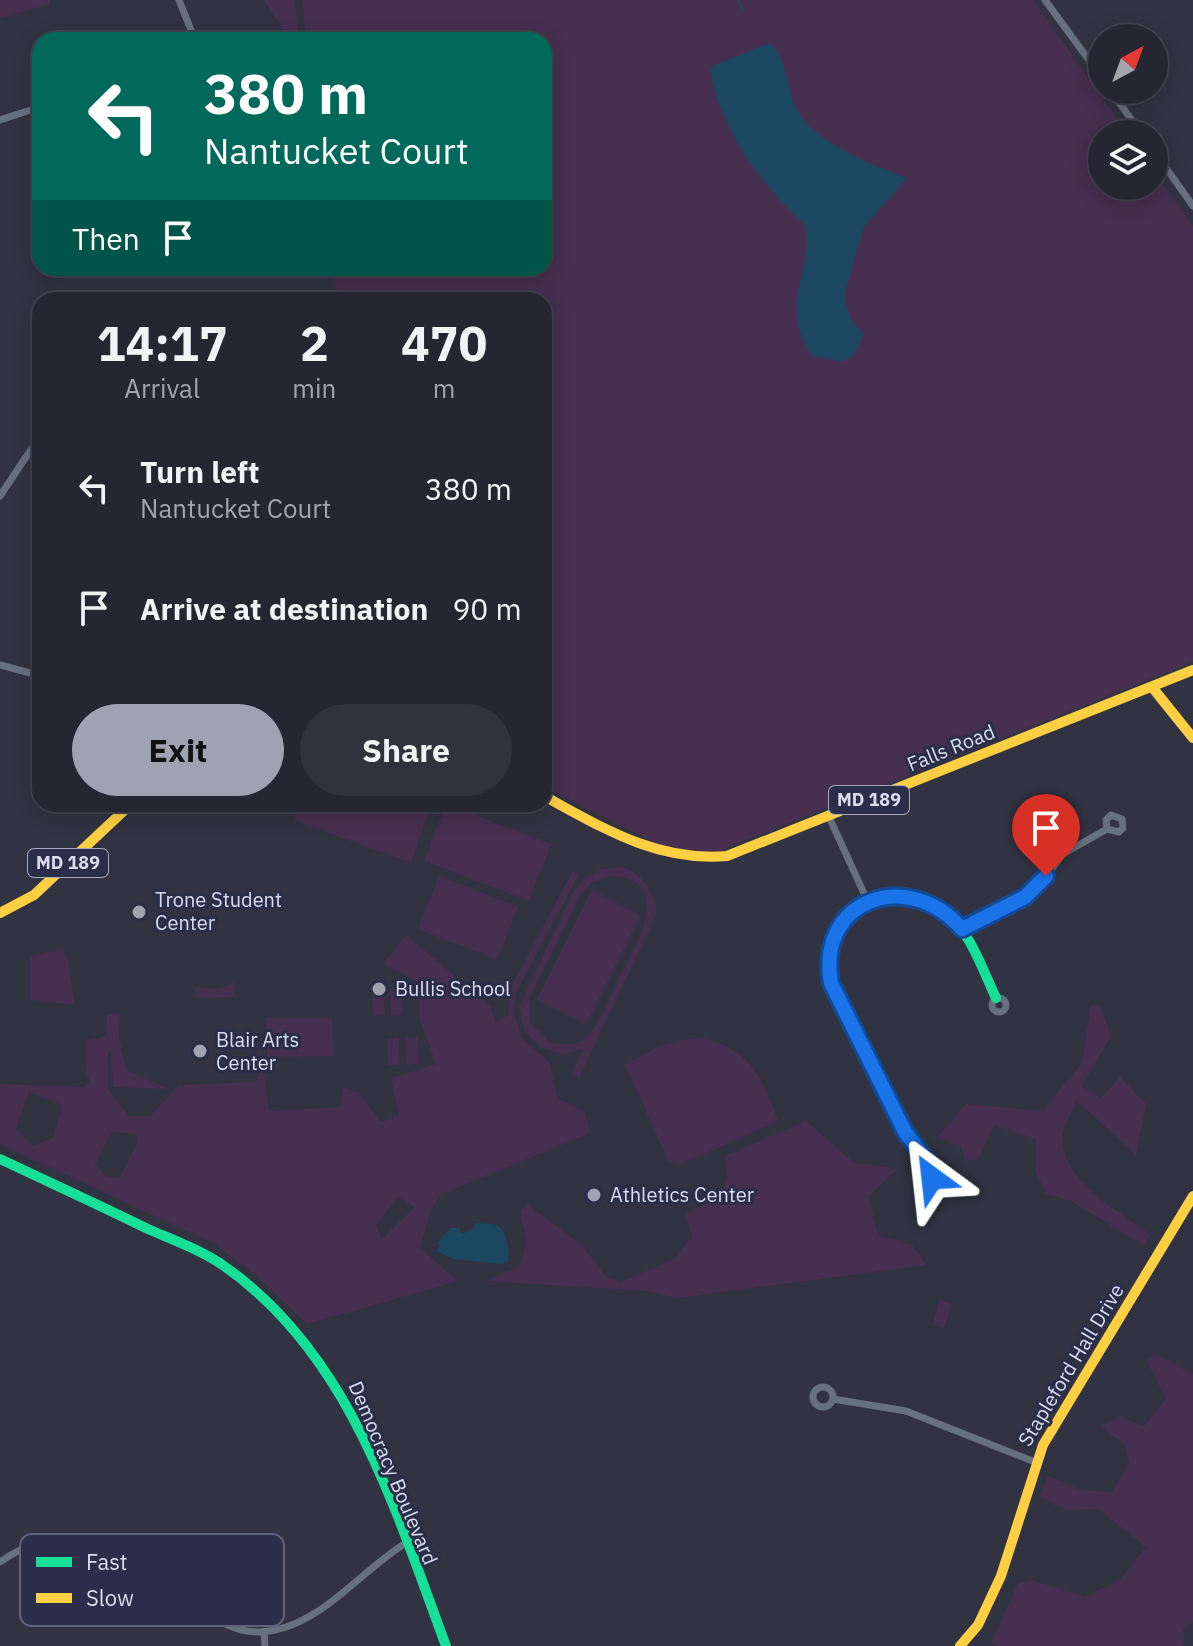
<!DOCTYPE html>
<html lang="en">
<head>
<meta charset="utf-8">
<style>
  body { margin:0; font-family:"IBM Plex Sans",sans-serif; background:#31323e; color:#f1f3f6; height:100vh; display:flex; flex-direction:column; font-size:30px; white-space:nowrap }
  * { box-sizing:border-box; margin:0 }
  p { font-size:26px; color:#a3a5ac }
  .icon { flex:none; width:44px; height:44px; fill:none; stroke:currentColor; stroke-width:2; stroke-linecap:round; stroke-linejoin:round }
  .map { position:relative; flex:1; overflow:hidden }
  .drawer { position:absolute; left:32px; top:292px; width:520px; height:520px; display:flex; flex-direction:column; background:#252632; border-radius:24px; box-shadow:0 4px 20px #0003,0 0 0 2px #42434d }
  .drawer>* { flex:none }
  .top-card { position:absolute; left:32px; top:32px; width:520px; height:244px; border-radius:24px; box-shadow:0 4px 20px #0003,0 0 0 2px #42434d; background:#00695c; color:#fff; overflow:hidden }
  .needle { width:52px; rotate:41deg }
  .buttons { position:absolute; left:1088px; top:24px; display:grid; gap:16px }
  .buttons a { display:grid; place-items:center; width:80px; height:80px; border-radius:50%; background:#252632; box-shadow:0 4px 20px #0003,0 0 0 2px #42434d; font-size:40px }
  .pin { position:absolute; display:grid; place-items:center; width:68px; height:68px; color:#fff; margin:-82px -34px; border-radius:50% 50% 50% 0; rotate:-45deg; box-shadow:0 0 8px #0007 }
  .pin .icon { rotate:45deg }
  .me { position:absolute; width:88px; margin:-44px; rotate:330deg; stroke-linejoin:round; filter:drop-shadow(0 0 6px #0008) }
  .turn { display:flex; align-items:center; gap:28px; height:168px; padding:0 40px; font-size:36px }
  .turn .icon { width:104px; height:104px; stroke-width:2.5 }
  .turn b { display:block; font-size:56px; line-height:68px }
  .then { display:flex; align-items:center; height:76px; padding:0 40px; background:#0003; gap:16px; font-size:30px }
  .eta { display:flex; justify-content:space-evenly; align-items:center; height:136px; text-align:center }
  .eta b { font-size:48px; font-weight:700; line-height:56px }
  .action { display:flex; gap:16px; margin-top:auto; padding:16px 40px }
  .action a { flex:1; height:92px; border-radius:48px; background:#a0a2b2; color:#111; font-size:32px; font-weight:700; line-height:92px; text-align:center }
  .action a+a { background:#31323e; color:#f1f3f6 }
  ul { padding:0; list-style:none }
  li { display:flex; align-items:center; gap:24px; height:120px; padding:0 40px }
  li div { flex:1 }
  li b { display:block; font-size:30px }
  li em { font-style:normal }
  .map>svg:first-child { display:block }
</style>
</head>
<body>
<div class="map">
<svg width="1193" height="1646" viewBox="0 0 1193 1646">
  <rect width="100%" height="100%" fill="#313342"/>
  <g fill="#472f4f" fill-rule="evenodd">
    <polygon points="0,0 49,0 50,4 0,18"/>
    <polygon points="264,0 295,0 298,40 290,40"/>
    <polygon points="302,0 1033,0 1128,134 1102,134 1102,186 1154,186 1154,171 1193,226 1193,662 712,854 670,850 544,787 544,300 338,300 333,268 544,268 544,40 306,40"/>
    <polygon points="300,804 432,804 411,863 294,820"/>
    <polygon points="446,804 551,844 529,901 424,861"/>
    <path d="M622,867C644,875 654,891 657,913L579,1078L571,1074L584,1049L563,1054L539,1047L524,1030L519,1007L573,893L584,878L602,869ZM609,876C680,878 632,952 616,984C608,1000 600,1026 585,1038C574,1046 562,1045 549,1042L530,1022V997L581,894L593,882Z"/>
    <path d="M573,870L578,876L516,993L514,1010L521,1038L549,1062L558,1099L584,1111L591,1133L441,1194L430,1213L420,1248L458,1281L307,1324L259,1278L215,1244L0,1144V1084L84,1087L90,1081L86,1072L85,1041L106,1036L107,1014L120,1013L119,1037L126,1070L169,1089L113,1087L111,1052L108,1050V1089L129,1116H150L179,1085L256,1082L263,1065L269,1111L340,1107L343,1087L359,1093L381,1122L399,1116L391,1078L436,1064L419,1017L420,983L383,964L406,935L491,1006L496,1023L508,1015L510,989ZM29,1092L62,1105L53,1138L33,1146L16,1129ZM112,1132L136,1134L138,1141L120,1178L105,1176L95,1164ZM398,1197L415,1207L382,1239L376,1225Z"/>
    <polygon points="439,876 518,907 497,960 418,929"/>
    <polygon points="592,890 641,915 586,1024 537,1000"/>
    <polygon points="61,950 67,955 75,1005 30,1000 30,956"/>
    <polygon points="235,982 235,997 195,998 195,987 218,989"/>
    <polygon points="390,989 402,989 403,1015 391,1015"/>
    <polygon points="372,990 384,990 385,1015 373,1016"/>
    <path d="M1091,1005L1100,1006L1111,1036L1082,1086L1101,1098L1120,1077L1146,1104L1136,1155L1076,1100C1072,1110 1067,1120 1064,1129C1053,1178 1118,1210 1150,1234L1144,1246L1071,1201L1046,1194L1036,1172V1139L994,1125L978,1159L966,1161L960,1146L937,1137L966,1104L1042,1111L1082,1063Z"/>
    <polygon points="266,1018 332,1018 334,1056 267,1057"/>
    <polygon points="399,1038 400,1065 388,1065 387,1039"/>
    <polygon points="405,1038 418,1038 419,1064 406,1065"/>
    <path d="M703,1038C752,1052 761,1075 778,1121L678,1166L669,1162L625,1065C656,1048 666,1039 703,1038Z"/>
    <polygon points="806,1121 853,1162 897,1169 868,1197 879,1236 911,1244 927,1265 677,1298 646,1291 486,1281 521,1265 526,1242 520,1210 528,1205 582,1245 607,1278 621,1282 673,1259 692,1237 686,1214 720,1196 727,1176 724,1156"/>
    <polygon points="940,1300 951,1304 944,1328 932,1325"/>
    <polygon points="1157,1355 1193,1374 1193,1622 1183,1629 1184,1646 997,1646 992,1641 1018,1583 1032,1580 1085,1597 1120,1580 1146,1547 1098,1509 1065,1510 1039,1497 1048,1476 1081,1490 1112,1492 1129,1463 1125,1444 1100,1427 1120,1417 1144,1426 1166,1399 1146,1359"/>
  </g>
  <g fill="#1c4760">
    <path d="M769,43C787,57 786,83 794,104C810,142 871,164 907,178L864,227L853,263L844,297L851,320L864,334L853,356L842,362L811,355C778,301 814,275 805,224C761,186 719,127 710,69L717,64Z"/>
    <path d="M475,1223C493,1225 501,1220 506,1240C509,1248 510,1252 508,1261L502,1264L453,1259L436,1251L440,1246L437,1243L450,1228H459L462,1234L474,1228Z"/>
  </g>
  <g fill="none" stroke-linecap="round" stroke-linejoin="round">
    <polyline stroke="#1c4760" stroke-width="2" points="738,0 743,10"/>
    <g stroke="#67707f" stroke-width="7">
      <polyline points="179,0 195,40"/>
      <polyline points="1045,0 1102,78"/>
      <polyline points="1110,90 1142,134"/>
      <polyline points="0,120 40,107"/>
      <polyline points="1154,151 1193,206"/>
      <polyline points="0,496 40,436"/>
      <polyline points="0,665 30,673"/>
      <polyline points="829,817 868,902"/>
      <polyline points="962,929 1025,897 1038,887 1063,854 1107,829 1119,832 1123,828 1122,819 1111,815 1106,820 1107,829"/>
      <circle cx="999" cy="1005" r="7"/>
      <circle cx="936" cy="1171" r="7"/>
      <circle cx="823" cy="1397" r="10"/>
      <polyline points="833,1399 906,1411 1035,1462"/>
      <path d="M0,1562C44,1531 102,1526 148,1559C189,1588 216,1643 275,1630C325,1620 363,1569 406,1543"/>
      <polyline points="264,1632 265,1646"/>
    </g>
    <g stroke="#16e098" stroke-width="10">
      <path d="M0,1159C49,1182 99,1205 148,1229C173,1240 201,1250 224,1266C350,1354 395,1509 446,1646"/>
      <path d="M931,1166C904,1129 827,1008 829,964C833,909 897,877 942,910C970,929 982,969 996,998"/>
    </g>
    <g stroke="#ffcf43" stroke-width="10">
      <polyline points="1152,687 1193,738"/>
      <path d="M544,796C603,828 657,862 727,856L1193,670"/>
      <polyline points="0,913 34,895 131,804"/>
      <polyline points="960,1646 978,1625 1001,1576 1043,1445 1193,1196"/>
    </g>
  </g>
  <g fill="none" stroke-linecap="round" stroke-linejoin="round">
    <defs>
      <path id="route" d="M932,1178L929,1171L931,1166L905,1132L831,983C816,899 908,867 962,929L1025,897L1046,876"/>
    </defs>
    <use href="#route" stroke="#114b97" stroke-width="20"/>
    <use href="#route" stroke="#1a73e8" stroke-width="14"/>
  </g>
  <g fill="#a0a2b2" stroke="#2b2e48" stroke-width="3">
    <circle cx="139" cy="912" r="8"/>
    <circle cx="379" cy="989" r="8"/>
    <circle cx="200" cy="1051" r="8"/>
    <circle cx="594" cy="1195" r="8"/>
  </g>
  <g text-anchor="middle" stroke-width="6" stroke-linejoin="round" paint-order="stroke">
    <g fill="#2b2e48" stroke="#a6a8bd" stroke-width="2">
      <rect x="829" y="786" width="80" height="28" rx="6"/>
      <rect x="28" y="849" width="80" height="28" rx="6"/>
    </g>
    <g font-size="18" font-weight="bold" fill="#dbddef">
      <text x="869" y="806">MD 189</text>
      <text x="68" y="869">MD 189</text>
    </g>
    <g font-size="20" fill="#dbddef" stroke="#2b2e48">
      <text transform="translate(951 748) rotate(-22)" y="7">Falls Road</text>
      <text transform="translate(1071 1365) rotate(-59)" y="7">Stapleford Hall Drive</text>
      <text transform="translate(393 1473) rotate(67)" y="7">Democracy Boulevard</text>
    </g>
    <g font-size="20" fill="#dbddef" stroke="#2b2e48" text-anchor="start">
      <text x="155" y="907">Trone Student<tspan x="155" dy="23">Center</tspan></text>
      <text x="395" y="996">Bullis School</text>
      <text x="216" y="1047">Blair Arts<tspan x="216" dy="23">Center</tspan></text>
      <text x="610" y="1202">Athletics Center</text>
    </g>
  </g>
  <rect x="20" y="1534" width="264" height="92" rx="12" fill="#2b2e48" stroke="#60637a" stroke-width="2"/>
  <rect x="36" y="1557" width="36" height="10" fill="#16e098"/>
  <rect x="36" y="1593" width="36" height="10" fill="#ffcf43"/>
  <g font-size="22" fill="#dbddef">
    <text x="86" y="1570">Fast</text>
    <text x="86" y="1606">Slow</text>
  </g>
</svg>
<div class="buttons">
<a><svg class="needle" viewBox="-14 -14 28 28"><path d="M0-13l5 13h-10z" fill="#e53935"/><path d="M0 13l5-13h-10z" fill="#a3a5ac"/></svg></a>
<a><svg class="icon" aria-label="layers" viewBox="0 0 24 24"><path d="M12 4l9 5-9 5-9-5zM3 14l9 5 9-5"/></svg></a>
</div>
<div class="pin" style="left:1046px;top:876px;background:#d93025"><svg class="icon" aria-label="arrive" viewBox="0 0 24 24"><path d="M6 21V4h12l-3 4 3 4H6"/></svg></div>
<svg class="me" style="left:932px;top:1178px" viewBox="-20 -20 40 40"><path d="M0-17L14 15 0 8-14 15z" fill="#1a73e8" stroke="#fff" stroke-width="4"/></svg>
<div class="top-card">
<div class="turn"><svg class="icon" aria-label="left" viewBox="0 0 24 24"><path d="M17 20v-9H6M10 6l-5 5 5 5"/></svg><div><b>380 m</b>Nantucket Court</div></div>
<div class="then">Then<svg class="icon" aria-label="arrive" viewBox="0 0 24 24"><path d="M6 21V4h12l-3 4 3 4H6"/></svg></div>
</div>
<section class="drawer">
<div class="eta">
<div><b>14:17</b><p>Arrival</p></div>
<div><b>2</b><p>min</p></div>
<div><b>470</b><p>m</p></div>
</div>
<ul>
<li><svg class="icon" aria-label="left" viewBox="0 0 24 24"><path d="M17 20v-9H6M10 6l-5 5 5 5"/></svg><div><b>Turn left</b><p>Nantucket Court</p></div><em>380 m</em></li>
<li><svg class="icon" aria-label="arrive" viewBox="0 0 24 24"><path d="M6 21V4h12l-3 4 3 4H6"/></svg><div><b>Arrive at destination</b></div><em>90 m</em></li>
</ul>
<div class="action"><a>Exit</a><a>Share</a></div>
</section>
</div>
</body>
</html>
